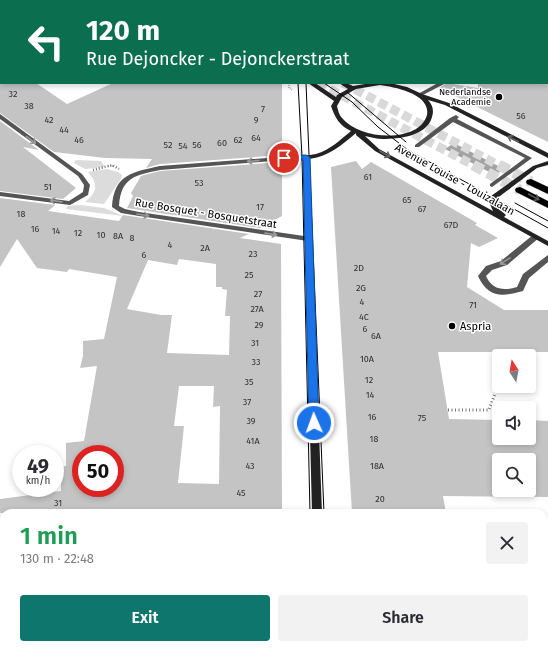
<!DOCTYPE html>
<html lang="en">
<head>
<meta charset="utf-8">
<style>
  body { margin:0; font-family:"Fira Sans",sans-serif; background:#f2f2f3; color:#2b2b33; height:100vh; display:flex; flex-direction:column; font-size:15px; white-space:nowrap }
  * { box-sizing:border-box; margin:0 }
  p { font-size:13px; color:#7c7c81 }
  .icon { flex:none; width:22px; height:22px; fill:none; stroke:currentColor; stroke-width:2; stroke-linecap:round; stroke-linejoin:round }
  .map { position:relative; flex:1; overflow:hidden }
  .sheet { position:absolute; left:0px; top:509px; width:548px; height:140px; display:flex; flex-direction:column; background:#fff; border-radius:12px 12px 0 0; box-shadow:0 2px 6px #0003 }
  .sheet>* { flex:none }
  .banner { position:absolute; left:0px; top:0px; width:548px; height:84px; box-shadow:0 2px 6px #0003; background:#0b6e4f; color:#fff; overflow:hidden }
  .needle { width:26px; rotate:349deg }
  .buttons { position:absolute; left:492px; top:349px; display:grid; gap:8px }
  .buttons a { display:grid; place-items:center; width:44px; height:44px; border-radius:4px; background:#fff; box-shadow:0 2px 6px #0003; font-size:20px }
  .speed { position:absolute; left:12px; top:445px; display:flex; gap:8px; font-size:20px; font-weight:700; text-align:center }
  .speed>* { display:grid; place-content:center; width:52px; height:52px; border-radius:50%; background:#fff; box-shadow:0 2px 6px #0003; line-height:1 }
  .speed small { font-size:10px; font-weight:400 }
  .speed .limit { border:6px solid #d22; background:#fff; color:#111 }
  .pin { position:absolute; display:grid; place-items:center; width:34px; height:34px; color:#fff; margin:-17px; border:2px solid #fff; border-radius:50%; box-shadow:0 1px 4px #0007 }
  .me { position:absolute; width:44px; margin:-22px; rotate:358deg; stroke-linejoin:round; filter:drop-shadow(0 0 3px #0008) }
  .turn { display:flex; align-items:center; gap:14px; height:84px; padding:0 20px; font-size:18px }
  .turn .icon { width:52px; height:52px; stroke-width:2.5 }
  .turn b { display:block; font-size:28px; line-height:34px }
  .round { display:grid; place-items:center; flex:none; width:42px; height:42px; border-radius:4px; background:#f2f2f3 }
  .summary { display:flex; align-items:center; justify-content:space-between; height:68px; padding:0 20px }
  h1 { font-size:24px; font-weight:600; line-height:30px; color:#1e9e55 }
  .primary-button { display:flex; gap:8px; margin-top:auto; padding:8px 20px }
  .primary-button a { flex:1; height:46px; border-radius:4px; background:#0f766e; color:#fff; font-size:16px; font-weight:600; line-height:46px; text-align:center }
  .primary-button a+a { background:#f2f2f3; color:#2b2b33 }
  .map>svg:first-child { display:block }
</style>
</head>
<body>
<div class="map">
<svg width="548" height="649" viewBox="0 0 548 649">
  <rect width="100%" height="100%" fill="#fff"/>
  <g fill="#dcdcdc">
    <polygon points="76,160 101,161 105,167 85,169 74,163"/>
    <path d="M107,169L118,172L122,175L121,179L104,204L85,202C98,192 98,184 88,172Z"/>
    <polygon points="81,205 104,208 123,216 66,209 68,206"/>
  </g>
  <polygon fill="#a3a3a3" points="454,143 504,169 495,175 445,149"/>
  <g fill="#c4c4c4" fill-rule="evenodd">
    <polygon points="0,83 36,83 67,104 113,83 282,83 282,155 160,164 146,168 152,159 105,158 54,152 0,113"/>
    <polygon points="447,83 478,88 478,83 548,83 548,142 439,88"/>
    <polygon points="0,121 39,150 23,147 76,188 63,199 0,191"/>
    <path d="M356,161L362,169L371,162L477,223L475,225L498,238L479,247L471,243L467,287L504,310H548V352H438L449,419L499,420V438H529V420L548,421V497L443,496L446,513H352L331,167ZM499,460H529V490H499Z"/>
    <polygon points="282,162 282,216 260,228 127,208 133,196 131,193 141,176 144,175 160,171"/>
    <path d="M0,198L55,205L48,211L119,221L123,215L249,234L240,238L281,244L282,513H0V499L61,491V467L66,466V443L84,441L97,366L80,368L83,356V341L104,339L117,277L69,269L67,272L37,268L17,239L0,267ZM179,259L216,264V287H222V289L227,290L225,316H230L229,355L167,353L172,315H161L127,309L148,260L177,265ZM179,386H214L213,407L220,406L219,484L178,483L184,426H174ZM81,454H115V488H81Z"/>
  </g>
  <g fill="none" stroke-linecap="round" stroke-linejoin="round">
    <g stroke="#d9d9d9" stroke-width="9" stroke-dasharray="9 4.5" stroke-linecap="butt">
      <polyline points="162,0 164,1"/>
      <polyline points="184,0 186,1"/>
      <polyline points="318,83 475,166"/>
      <polyline points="343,83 500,166"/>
    </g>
    <g stroke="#d9d9d9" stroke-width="11" stroke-dasharray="11 5.5" stroke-linecap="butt">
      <polyline points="473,165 520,190"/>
      <polyline points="499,165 531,182"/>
    </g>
    <defs>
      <g id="highway">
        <polygon points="531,179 548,187 548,194 527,184 526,182 527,180"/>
        <polygon points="520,187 548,201 548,208 516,192 515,190 516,188"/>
      </g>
    </defs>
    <use href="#highway" stroke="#dbdbdb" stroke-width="1"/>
    <g stroke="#777" stroke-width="2" stroke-dasharray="0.5 1.5" stroke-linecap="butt">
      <polyline points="289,83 289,88 293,90"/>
      <polyline points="108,166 114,166"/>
    </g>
    <g stroke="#777" stroke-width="2.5" stroke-dasharray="1 2" stroke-linecap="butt">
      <polyline points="93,170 112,165 119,169"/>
      <polyline points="510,356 511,352"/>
    </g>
    <polyline stroke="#777" stroke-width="3" stroke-dasharray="1 2.5" stroke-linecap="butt" points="448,410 489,410 499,383"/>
    <path fill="#555" fill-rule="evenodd" d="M533,235H536L540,237L507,265L492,270L486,276C492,290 504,291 517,287L523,274L548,255V262L529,278L523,291C502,297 488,298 478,276L486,266L501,261Z"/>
    <g fill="#555" fill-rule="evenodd">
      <polygon points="129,0 136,0 128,1"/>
      <rect x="509" y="0" width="6" height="1"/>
      <polygon points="1,52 1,56 0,57 0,53"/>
      <rect x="547" y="70" width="1" height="4"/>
      <polygon points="438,83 446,83 421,96 417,96 416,95"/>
      <polygon points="0,114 82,174 90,185 88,195 70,205 0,196 0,192 69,201 83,192 84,185 78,176 0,119"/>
      <polygon points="456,115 459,117 457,119 532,158 492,187 490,186 490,184 525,158 453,122 419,147 415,147 415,145 450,118"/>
      <path d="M306,155L308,156V158L160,170C136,175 121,177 119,206L125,209L139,212L311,237L312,239L308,241L139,216L121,213L112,207C114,174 133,172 160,166Z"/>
    </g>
    <g fill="#222" fill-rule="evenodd">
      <polygon points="155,0 162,0 163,1 156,1"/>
      <polygon points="185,0 191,0 192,1 186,1"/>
      <path d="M308,83H315L336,97L337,95L348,89L339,83H346L353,86L371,83H390L407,87L422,94L449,103L548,153V158L546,157L445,105L428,100C433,105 434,111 432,117C427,136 399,139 383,139C377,139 371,137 365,136L379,149L493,211L489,202L491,196L533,166L548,161V165L537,168L496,199C494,207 501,210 506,215L504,217L548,241V246L375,151L356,135V133C342,145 328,157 309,159L322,513H312L303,157L304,156C308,155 312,155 316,154C330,150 340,140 351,131C340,126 335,118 331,106L334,101ZM380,85C395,87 431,94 427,115C425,121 422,125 416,129C395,141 357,136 342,118C339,115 338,110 337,106L342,97L356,89Z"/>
      <rect x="316" y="645" width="10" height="4"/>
    </g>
    <use href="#highway" fill="#000" fill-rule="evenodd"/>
    <g stroke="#000" stroke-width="1">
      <polyline points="169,0 171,1"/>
      <polyline points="178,0 180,1"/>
      <polyline points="298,83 302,157 310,513"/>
      <polyline points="306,83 324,513"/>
      <polyline points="324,83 352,102 378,127 408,150 548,228"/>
      <polyline points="347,92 406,142"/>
      <polyline points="515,203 548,221"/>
      <polyline points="313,645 313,649"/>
      <polyline points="329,645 329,649"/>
    </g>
  </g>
  <defs><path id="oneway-shaft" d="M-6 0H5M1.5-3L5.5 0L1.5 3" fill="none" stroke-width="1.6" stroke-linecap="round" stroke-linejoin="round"/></defs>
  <g stroke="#646464">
    <use href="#oneway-shaft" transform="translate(513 139) rotate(-152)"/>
    <use href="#oneway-shaft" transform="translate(385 154) rotate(30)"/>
  </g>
  <g stroke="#999">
    <use href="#oneway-shaft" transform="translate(31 140) rotate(37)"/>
    <use href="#oneway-shaft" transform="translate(253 161) rotate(175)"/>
    <use href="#oneway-shaft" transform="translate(56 201) rotate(-172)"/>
    <use href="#oneway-shaft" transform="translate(143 215) rotate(9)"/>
    <use href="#oneway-shaft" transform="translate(271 234) rotate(8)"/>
    <use href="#oneway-shaft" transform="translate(505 261) rotate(148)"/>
  </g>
  <use stroke="#595959" href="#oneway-shaft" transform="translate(534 197) rotate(28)"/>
  <polygon fill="#1a73e8" stroke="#114b97" points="306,155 310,157 319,423 318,425 311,425 309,423 303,160 284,160 280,158 284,156"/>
  <g fill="#000" stroke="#fff" stroke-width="1.5">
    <circle cx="499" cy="97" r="4"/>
    <circle cx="452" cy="326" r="4"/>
  </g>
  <g text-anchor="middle" stroke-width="3" stroke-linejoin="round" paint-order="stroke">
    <g font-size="9" fill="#000" stroke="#fff" text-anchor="end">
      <text x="491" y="95">Nederlandse<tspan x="491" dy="10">Academie</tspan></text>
    </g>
    <g font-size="9" fill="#313131">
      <text x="13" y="97">32</text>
      <text x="29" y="109">38</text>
      <text x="263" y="112">7</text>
      <text x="521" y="119">56</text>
      <text x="49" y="123">42</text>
      <text x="256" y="123">9</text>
      <text x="64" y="133">44</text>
      <text x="256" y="141">64</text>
      <text x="79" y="143">46</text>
      <text x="238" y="143">62</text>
      <text x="222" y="146">60</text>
      <text x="168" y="148">52</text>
      <text x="197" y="148">56</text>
      <text x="183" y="149">54</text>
      <text x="368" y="180">61</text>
      <text x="199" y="186">53</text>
      <text x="48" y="190">51</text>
      <text x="407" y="203">65</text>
      <text x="260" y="210">17</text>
      <text x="422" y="212">67</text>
      <text x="21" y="217">18</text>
      <text x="451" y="228">67D</text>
      <text x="35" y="232">16</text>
      <text x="56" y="234">14</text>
      <text x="78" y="236">12</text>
      <text x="101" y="238">10</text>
      <text x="118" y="239">8A</text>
      <text x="132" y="241">8</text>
      <text x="170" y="248">4</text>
      <text x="205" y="251">2A</text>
      <text x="253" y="257">23</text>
      <text x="144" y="258">6</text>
      <text x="359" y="271">2D</text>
      <text x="249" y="278">25</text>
      <text x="361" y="291">2G</text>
      <text x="258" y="297">27</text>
      <text x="362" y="305">4</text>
      <text x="473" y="308">71</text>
      <text x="257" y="312">27A</text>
      <text x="364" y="320">4C</text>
      <text x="259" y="328">29</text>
      <text x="365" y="332">6</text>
      <text x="376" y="339">6A</text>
      <text x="255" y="346">31</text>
      <text x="367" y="362">10A</text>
      <text x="256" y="365">33</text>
      <text x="369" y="383">12</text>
      <text x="249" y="385">35</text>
      <text x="370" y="398">14</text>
      <text x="247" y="405">37</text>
      <text x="372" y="420">16</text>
      <text x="422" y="421">75</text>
      <text x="251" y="424">39</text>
      <text x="374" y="442">18</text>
      <text x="253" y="444">41A</text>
      <text x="250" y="469">43</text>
      <text x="377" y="469">18A</text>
      <text x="241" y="496">45</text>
      <text x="380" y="502">20</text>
      <text x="58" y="506">31</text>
    </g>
    <g font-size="11" fill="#000" stroke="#fff">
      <text transform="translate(455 179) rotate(29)" y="4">Avenue Louise - Louizalaan</text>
      <text transform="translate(206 213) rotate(9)" y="4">Rue Bosquet - Bosquetstraat</text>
    </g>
    <g font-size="11" fill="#000" stroke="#fff" text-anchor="start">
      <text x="460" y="330">Aspria</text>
    </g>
  </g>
</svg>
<div class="buttons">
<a><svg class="needle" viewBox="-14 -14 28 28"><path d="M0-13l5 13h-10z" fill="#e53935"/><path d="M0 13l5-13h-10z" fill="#7c7c81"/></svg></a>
<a><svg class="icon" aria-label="sound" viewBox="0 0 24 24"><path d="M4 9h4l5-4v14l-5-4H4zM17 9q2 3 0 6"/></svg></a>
<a><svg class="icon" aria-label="search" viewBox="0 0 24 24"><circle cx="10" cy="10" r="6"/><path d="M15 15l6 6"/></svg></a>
</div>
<div class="speed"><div>49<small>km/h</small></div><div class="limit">50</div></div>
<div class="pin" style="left:284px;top:158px;background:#d93025"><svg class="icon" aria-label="arrive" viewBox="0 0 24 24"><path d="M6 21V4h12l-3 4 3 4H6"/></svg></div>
<svg class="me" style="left:314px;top:423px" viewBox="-20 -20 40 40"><circle r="17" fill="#1a73e8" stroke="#fff" stroke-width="3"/><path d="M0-11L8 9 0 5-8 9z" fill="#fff"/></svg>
<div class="banner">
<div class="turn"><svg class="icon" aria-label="left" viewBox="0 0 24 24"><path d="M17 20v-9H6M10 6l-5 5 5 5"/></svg><div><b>120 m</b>Rue Dejoncker - Dejonckerstraat</div></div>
</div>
<section class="sheet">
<div class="summary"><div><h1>1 min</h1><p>130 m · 22:48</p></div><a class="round"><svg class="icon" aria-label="close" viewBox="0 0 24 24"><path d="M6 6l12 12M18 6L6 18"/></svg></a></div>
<div class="primary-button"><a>Exit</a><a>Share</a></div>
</section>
</div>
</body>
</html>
